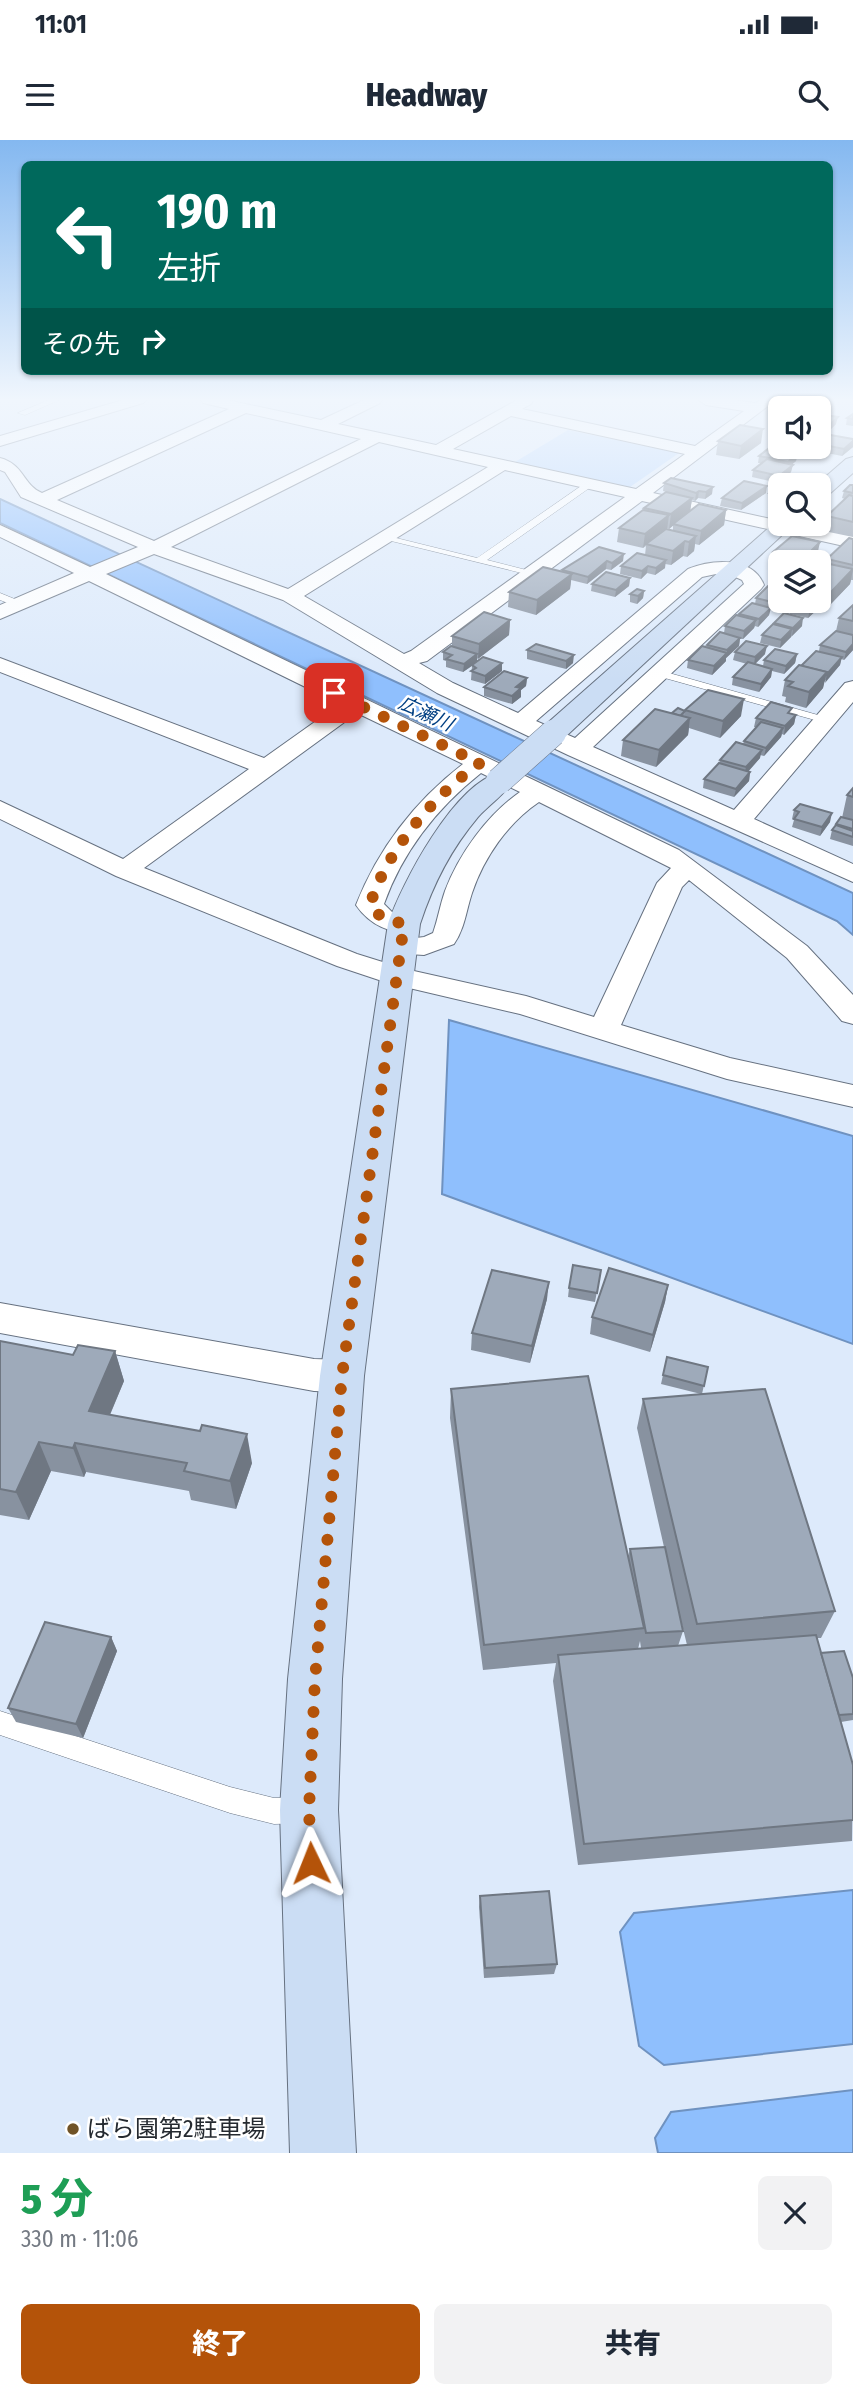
<!DOCTYPE html>
<html lang="ja">
<head>
<meta charset="utf-8">
<style>
  body { margin:0; font-family:"Fira Sans Condensed","Noto Sans JP",sans-serif; background:#f2f2f3; color:#1f2937; height:100vh; display:flex; flex-direction:column; font-size:26px; white-space:nowrap }
  * { box-sizing:border-box; margin:0 }
  p { font-size:23px; color:#747a83 }
  .icon { flex:none; width:38px; height:38px; fill:none; stroke:currentColor; stroke-width:2; stroke-linecap:round; stroke-linejoin:round }
  .map { position:relative; height:2013px; overflow:hidden }
  .side { display:flex; flex-direction:column; background:#fff; flex:1 }
  .side>* { flex:none }
  .banner { position:absolute; left:21px; top:21px; width:812px; height:214px; border-radius:10px; box-shadow:0 2px 5px #0004; background:#00695c; color:#fff; overflow:hidden }
  .buttons { position:absolute; left:768px; top:256px; display:grid; gap:14px }
  .buttons a { display:grid; place-items:center; width:63px; height:63px; border-radius:10px; background:#fff; box-shadow:0 2px 5px #0004; font-size:35px }
  .pin { position:absolute; display:grid; place-items:center; width:60px; height:60px; color:#fff; margin:-30px; border-radius:14px; box-shadow:0 4px 10px #0006 }
  .me { position:absolute; width:77px; margin:-38px; rotate:358deg; stroke-linejoin:round; filter:drop-shadow(0 0 5px #0008) }
  .turn { display:flex; align-items:center; gap:24px; height:147px; padding:0 21px; font-size:32px }
  .turn .icon { width:91px; height:91px; stroke-width:2.5 }
  .turn b { display:block; font-size:49px; line-height:60px }
  .then { display:flex; align-items:center; height:66px; padding:0 21px; background:#0003; gap:14px; font-size:26px }
  .round { display:grid; place-items:center; flex:none; width:74px; height:74px; border-radius:10px; background:#f2f2f3 }
  .headline { display:flex; align-items:center; justify-content:space-between; height:119px; padding:0 21px }
  h1 { font-size:42px; font-weight:800; line-height:52px; color:#1e9e55 }
  .button { display:flex; gap:14px; margin-top:auto; padding:14px 21px }
  .button a { flex:1; height:80px; border-radius:10px; background:#b45309; color:#fff; font-size:28px; font-weight:800; line-height:80px; text-align:center }
  .button a+a { background:#f2f2f3; color:#1f2937 }
  .status { display:flex; justify-content:space-between; align-items:center; height:49px; padding:0 35px; background:#fff; direction:ltr }
  .status svg { height:19px; fill:currentColor }
  header { display:flex; justify-content:space-between; align-items:center; height:91px; padding:0 21px; background:#fff; font-size:32px; font-weight:800 }
  .map>svg:first-child { display:block }
</style>
</head>
<body>
<div class="status"><b>11:01</b><svg viewBox="0 0 49 12"><path d="M0 12V9h3v3zM5 12V6h3v6zM10 12V3h3v9zM15 12V0h3v12zM26 1h20v11H26zM47 4h2v5h-2z"/></svg></div>
<header><svg class="icon" aria-label="menu" viewBox="0 0 24 24"><path d="M4 6h16M4 12h16M4 18h16"/></svg>Headway<svg class="icon" aria-label="search" viewBox="0 0 24 24"><circle cx="10" cy="10" r="6"/><path d="M15 15l6 6"/></svg></header>
<div class="map">
<svg width="853" height="2013" viewBox="0 0 853 2013">
  <rect width="100%" height="100%" fill="#ddeafb"/>
  <polygon fill="#b6d5fe" points="568,290 679,313 630,347 515,322"/>
  <g fill="#8fbffd" stroke="#6f92c0" stroke-width="2">
    <polygon points="0,359 853,753 853,795 837,781 0,383"/>
    <polygon points="449,880 853,996 853,1204 442,1054"/>
    <polygon points="853,1750 853,1904 664,1925 639,1906 620,1792 634,1773"/>
    <polygon points="853,1950 853,2013 658,2013 655,1998 671,1972"/>
  </g>
  <g fill="none" stroke-linecap="round" stroke-linejoin="round">
    <defs>
      <g id="lane">
        <polygon points="49,260 59,260 25,275 18,273"/>
        <polygon points="587,342 595,344 487,420 534,432 534,436 379,398 384,395 477,418"/>
        <polygon points="0,453 22,462 23,464 18,467 0,460"/>
        <polygon points="654,531 662,531 832,579 822,582 654,535"/>
        <polygon points="0,1571 230,1647 274,1658 304,1657 313,1661 317,1670 313,1679 304,1683 274,1684 230,1673 0,1595"/>
      </g>
      <g id="street">
        <polygon points="123,260 146,260 143,263 0,306 0,296"/>
        <path d="M201,260H227L321,280L364,260H382L380,263L338,284L436,305L517,260H533L531,264L522,269L695,306L744,271L706,265L699,260H733L755,263L760,260H776L653,353L780,381V383H793L853,396V408L642,361L427,521L419,523L453,543L518,573L688,429C712,419 753,416 764,445L761,449L593,607L734,670L845,543L853,541V562L754,679L853,724V742L568,615L437,553L283,460L154,414L106,434L679,710L807,806L853,855V884L842,881L787,818L689,740L682,747L621,885L730,918L853,945V967L727,939L520,874L388,843L337,826L116,736L0,679V661L123,719L249,629L0,532V518L264,618L340,564L89,441L0,479V465L74,433L0,397V385L90,427L138,407L21,357L5,332L0,330V318C24,324 23,345 42,353L229,269L203,263ZM246,273L361,299L154,401L57,360ZM511,276L685,314L636,349L453,309ZM379,302L488,327L288,449L171,407ZM505,330L625,357L411,511L404,514L304,456ZM716,434L731,435L742,440L744,444L575,598L536,581L702,437ZM357,573L463,624C415,661 378,709 356,765C369,784 391,796 414,790L418,784L414,778L392,772L384,764C403,711 437,668 481,633L520,652C487,675 459,714 445,751C440,765 438,779 433,793L424,797L392,801L388,807L392,813L424,815L454,804C465,788 466,771 472,753C484,717 508,683 539,662L671,728L657,743L594,877L526,856L405,829L357,814L144,728Z"/>
        <polygon points="0,1163 314,1219 342,1220 356,1224 361,1236 356,1248 342,1252 314,1251 0,1193"/>
      </g>
      <g id="secondary">
        <polygon points="853,317 853,333 826,357 819,359 819,345 816,345 846,319"/>
        <polygon points="780,378 780,383 795,383 563,599 553,601 543,599 540,593 543,587"/>
        <path d="M499,633L509,635L513,641C504,655 489,665 478,677C451,709 433,744 420,784L364,1236L342,1539L338,1670L356,2013H290L280,1670L288,1539L320,1236L388,784C402,743 454,644 499,633Z"/>
      </g>
    </defs>
    <use href="#lane" stroke="#667180" stroke-width="1"/>
    <use href="#street" stroke="#667180" stroke-width="2"/>
    <use href="#secondary" stroke="#667180" stroke-width="2"/>
    <use href="#lane" fill="#fff" fill-rule="evenodd"/>
    <use href="#street" fill="#fff" fill-rule="evenodd"/>
    <use href="#secondary" fill="#cbddf4" fill-rule="evenodd"/>
    <defs>
      <polyline id="secondary-bridge" points="499,641 553,593"/>
    </defs>
    <use href="#secondary-bridge" stroke="#667180" stroke-width="27" stroke-linecap="butt"/>
    <use href="#secondary-bridge" stroke="#cbddf4" stroke-width="26"/>
  </g>
  <g fill="#8892a0" fill-rule="evenodd">
    <polygon points="819,274 836,284 826,294 853,299 853,307 842,316 817,311 818,308 816,306 819,306"/>
    <polygon points="853,274 853,286 846,285 847,278"/>
    <polygon points="780,291 780,306 808,306 797,316 796,321 792,324 791,332 778,343 752,337 753,330 762,323 758,323 759,316 770,309 772,297"/>
    <polygon points="718,301 761,303 739,319 716,315"/>
    <path d="M664,343L712,354L705,359L698,358L695,361L692,360L690,371L726,370L724,385L699,405L695,404L694,411L687,417L683,416L671,425L665,424V428L655,435L647,433L641,439L620,434L621,426L645,415L646,406L643,408L617,402L619,388L644,370V368L670,353L663,351ZM673,385V391L667,389V388L669,389Z"/>
    <polygon points="853,345 853,397 824,391 827,376 845,359 842,358 844,351"/>
    <polygon points="780,347 780,368 775,367 776,362 768,360 769,353"/>
    <polygon points="766,353 741,370 720,366 722,358"/>
    <polygon points="853,399 853,440 851,440 850,444 828,467 819,465 819,468 808,478 790,474 791,466 819,460 819,429 826,423 827,419"/>
    <polygon points="599,407 623,421 611,430 606,429 587,444 571,440 570,449 536,475 508,467 509,452 562,432 562,430"/>
    <polygon points="773,412 817,416 812,422 780,422 780,445 772,442 773,435 780,429 771,427"/>
    <polygon points="630,438 629,446 615,457 591,451 592,444"/>
    <polygon points="644,451 643,458 637,464 630,462 630,454"/>
    <polygon points="756,458 785,460 775,470 770,469 769,475 758,487 755,486 754,488 743,499 740,499 739,506 726,518 726,521 712,535 687,528 688,520 706,508 707,505 724,493 725,486 739,476 739,474 755,464"/>
    <polygon points="853,465 853,510 844,520 841,519 840,525 824,542 823,548 806,568 785,562 786,557 782,556 785,540 819,511 820,505 836,491 839,478"/>
    <polygon points="510,480 509,495 477,519 477,521 502,523 502,531 485,544 471,540 472,526 463,532 446,527 446,521 443,520 443,512 452,506 452,496"/>
    <polygon points="774,483 802,486 780,508 760,503 762,495"/>
    <polygon points="527,510 573,523 566,529 527,519"/>
    <polygon points="735,512 765,514 755,524 763,526 764,520 797,514 795,523 784,534 772,531 771,537 759,552 732,545 733,537 747,524 733,520"/>
    <polygon points="527,538 526,546 521,550 521,557 512,564 484,556 484,547"/>
    <polygon points="685,570 741,576 720,598 689,588 688,595 656,627 621,616 623,600 672,573 685,571 684,577"/>
    <polygon points="791,574 796,575 794,584 784,595 782,594 781,597 764,616 760,615 760,618 748,632 750,632 749,641 734,657 703,648 704,639 719,623 720,620 743,604 744,601 757,587 754,587 756,578"/>
    <polygon points="853,648 853,706 830,699 832,690 842,678 847,655"/>
    <polygon points="794,670 830,682 820,696 792,687 794,680 792,679"/>
    <polygon points="601,1130 595,1162 568,1157 569,1148"/>
    <polygon points="668,1145 665,1162 650,1212 590,1194 592,1177"/>
    <polygon points="547,1159 530,1223 471,1210 472,1193"/>
    <polygon points="0,1201 73,1215 115,1211 124,1241 110,1275 252,1323 236,1369 191,1360 189,1351 86,1332 84,1337 51,1331 29,1380 0,1375"/>
    <path d="M667,1217L708,1227L702,1254L835,1471L821,1498H817L821,1513L853,1538V1580L841,1582L853,1625L852,1701L578,1725L553,1541L556,1523L483,1530L450,1278L451,1249L628,1417L630,1409L664,1407L637,1288L643,1259L701,1254L661,1244ZM676,1460L687,1505L638,1509L640,1501L641,1508L678,1506L683,1491Z"/>
    <polygon points="111,1497 117,1511 83,1598 16,1582 8,1568"/>
    <polygon points="480,1756 557,1824 554,1834 484,1838 479,1767"/>
  </g>
  <g fill="#6f7782">
    <polygon points="838,277 836,284 821,299 822,292"/>
    <polygon points="763,289 761,303 739,319 741,306"/>
    <polygon points="853,301 853,307 842,316 844,309"/>
    <polygon points="799,306 808,306 797,316 796,321 787,329 788,322 797,314"/>
    <polygon points="793,325 791,332 778,343 779,336"/>
    <polygon points="767,346 766,353 741,370 742,363"/>
    <polygon points="713,347 712,354 705,359 706,352"/>
    <polygon points="699,351 698,358 695,361 696,353"/>
    <polygon points="692,358 690,372 669,389 671,374"/>
    <polygon points="726,370 724,385 699,405 701,391"/>
    <polygon points="669,375 667,390 646,404 643,408 645,394"/>
    <polygon points="696,396 694,411 687,417 689,402"/>
    <polygon points="685,401 683,416 671,425 673,411"/>
    <polygon points="820,402 817,416 812,422 802,422 803,419"/>
    <polygon points="624,414 623,421 611,430 612,423"/>
    <polygon points="666,420 665,428 655,435 656,428"/>
    <polygon points="607,421 606,429 587,444 588,437"/>
    <polygon points="648,426 647,433 641,439 642,431"/>
    <polygon points="853,430 850,444 828,467 831,452"/>
    <polygon points="572,434 570,449 536,475 537,460"/>
    <polygon points="630,438 629,446 615,457 616,450"/>
    <polygon points="644,451 643,458 637,464 638,456"/>
    <polygon points="780,458 780,460 785,460 775,470 776,463"/>
    <polygon points="820,460 819,468 808,478 810,470"/>
    <polygon points="771,468 769,475 758,487 759,479"/>
    <polygon points="803,478 802,486 792,496 793,488"/>
    <polygon points="510,480 509,495 478,519 479,504"/>
    <polygon points="756,480 754,488 743,499 744,491"/>
    <polygon points="792,489 791,497 780,508 781,500"/>
    <polygon points="740,498 739,506 726,518 726,521 712,535 714,526 727,513 727,510"/>
    <polygon points="853,504 853,510 844,520 846,512"/>
    <polygon points="767,506 765,514 754,525 755,517"/>
    <polygon points="477,514 477,522 463,532 464,524"/>
    <polygon points="797,514 795,523 784,534 786,526"/>
    <polygon points="574,515 573,523 566,529 566,521"/>
    <polygon points="842,517 840,525 825,543 827,534"/>
    <polygon points="502,523 502,531 485,544 485,536"/>
    <polygon points="772,529 771,537 759,552 761,544"/>
    <polygon points="827,532 823,548 806,568 809,552"/>
    <polygon points="527,538 526,546 521,550 521,557 512,564 512,556 516,547"/>
    <polygon points="744,559 741,576 720,598 723,581"/>
    <polygon points="796,575 794,584 784,595 785,586"/>
    <polygon points="690,578 688,595 656,627 659,610"/>
    <polygon points="783,588 781,597 764,616 766,608"/>
    <polygon points="762,610 760,618 744,636 746,627"/>
    <polygon points="750,632 749,641 734,657 736,649"/>
    <polygon points="832,673 830,682 820,696 822,687"/>
    <polygon points="549,1142 547,1159 530,1223 532,1206"/>
    <polygon points="668,1145 665,1162 650,1212 653,1195"/>
    <polygon points="115,1211 124,1241 99,1300 89,1271"/>
    <polygon points="247,1294 252,1323 236,1369 230,1341"/>
    <polygon points="39,1302 51,1331 29,1380 16,1352"/>
    <polygon points="75,1303 86,1332 84,1337 73,1308"/>
    <polygon points="111,1497 117,1511 83,1598 76,1584"/>
  </g>
  <g fill="#9eaaba" stroke="#6f7782" stroke-width="2">
    <polygon points="819,274 838,277 822,292 819,291"/>
    <polygon points="853,274 853,279 847,278"/>
    <polygon points="740,285 763,289 741,306 718,301"/>
    <polygon points="780,291 780,299 772,297"/>
    <polygon points="825,294 853,299 853,301 844,309 819,304 822,301 819,301 819,299"/>
    <polygon points="769,308 797,314 788,322 759,316"/>
    <polygon points="767,319 793,325 779,336 753,330"/>
    <polygon points="671,338 713,347 706,352 699,351 696,353 664,343"/>
    <polygon points="744,341 767,346 742,363 722,358"/>
    <polygon points="850,345 853,345 853,353 844,351"/>
    <polygon points="776,346 780,347 780,355 769,353"/>
    <polygon points="666,352 692,358 671,374 644,368"/>
    <polygon points="849,355 853,356 853,382 827,376"/>
    <polygon points="699,364 726,370 701,391 673,384"/>
    <polygon points="643,370 669,375 645,394 619,388"/>
    <polygon points="666,389 696,396 689,402 685,401 673,411 646,404"/>
    <polygon points="792,396 820,402 803,419 773,412"/>
    <polygon points="849,398 853,399 853,425 827,419"/>
    <polygon points="599,407 624,414 612,423 607,421 588,437 562,430"/>
    <polygon points="637,413 666,420 656,428 648,426 642,431 621,426"/>
    <polygon points="825,423 853,429 831,452 819,449 819,429"/>
    <polygon points="543,427 572,434 537,460 509,452"/>
    <polygon points="780,428 780,436 773,435"/>
    <polygon points="606,432 630,438 616,450 592,444"/>
    <polygon points="768,446 780,449 780,458 776,463 756,458"/>
    <polygon points="637,449 644,451 638,456 630,454"/>
    <polygon points="819,459 820,460 810,470 791,466 797,460"/>
    <polygon points="752,463 771,468 759,479 739,474"/>
    <polygon points="853,465 853,481 839,478"/>
    <polygon points="484,472 510,480 479,504 452,496"/>
    <polygon points="784,473 803,478 793,488 774,483"/>
    <polygon points="736,475 756,480 744,491 725,486"/>
    <polygon points="773,484 792,489 781,500 762,495"/>
    <polygon points="836,491 853,495 853,504 846,512 820,505"/>
    <polygon points="720,492 740,498 727,510 707,505"/>
    <polygon points="746,501 767,506 755,517 735,512"/>
    <polygon points="536,504 574,515 566,521 527,510"/>
    <polygon points="451,506 477,514 464,524 446,519 452,515 443,512"/>
    <polygon points="702,506 727,513 714,526 688,520"/>
    <polygon points="775,509 797,514 786,526 764,520"/>
    <polygon points="816,511 842,517 827,534 827,532 801,526"/>
    <polygon points="483,517 502,523 485,536 471,531 476,528 472,525"/>
    <polygon points="748,522 772,529 761,544 733,537"/>
    <polygon points="799,525 827,532 809,552 788,546 793,542 785,540"/>
    <polygon points="504,531 527,538 516,547 521,548 512,556 484,547"/>
    <polygon points="708,550 744,559 723,581 685,570"/>
    <polygon points="771,562 792,568 788,573 796,575 785,586 756,578"/>
    <polygon points="678,568 685,571 680,576 672,573"/>
    <polygon points="655,569 690,578 659,610 623,600"/>
    <polygon points="761,582 783,588 766,608 744,601"/>
    <polygon points="736,602 762,610 746,627 720,620"/>
    <polygon points="719,623 750,632 736,649 704,639"/>
    <polygon points="853,648 853,657 847,655"/>
    <polygon points="800,664 832,673 822,687 794,679 799,672 794,670"/>
    <polygon points="841,677 853,680 853,689 836,684"/>
    <polygon points="836,685 853,691 853,697 832,690"/>
    <polygon points="573,1125 601,1130 597,1153 569,1148"/>
    <polygon points="609,1128 668,1145 653,1195 592,1177"/>
    <polygon points="492,1130 549,1142 532,1206 472,1193"/>
    <polygon points="0,1201 73,1215 78,1205 115,1211 89,1271 200,1291 202,1285 247,1294 230,1341 184,1331 187,1323 75,1303 73,1308 39,1302 16,1352 0,1349"/>
    <polygon points="667,1217 708,1227 704,1246 663,1235"/>
    <polygon points="588,1236 644,1488 484,1505 451,1249"/>
    <polygon points="765,1249 835,1471 697,1484 643,1259"/>
    <polygon points="665,1407 683,1491 646,1493 630,1409"/>
    <polygon points="45,1482 111,1497 76,1584 8,1568"/>
    <polygon points="816,1495 853,1625 853,1680 584,1704 558,1515"/>
    <polygon points="844,1511 853,1538 853,1574 839,1575 821,1513"/>
    <polygon points="549,1751 557,1824 485,1828 480,1756"/>
  </g>
  <linearGradient id="sky" x2="0" y2="1"><stop stop-color="#84b8f0"/><stop offset="0.48" stop-color="#f0f6fd"/><stop offset="1" stop-color="#f0f6fd" stop-opacity="0"/></linearGradient>
  <rect width="853" height="541" fill="url(#sky)"/>
  <g fill="none" stroke-linecap="round" stroke-linejoin="round">
    <path stroke="#b45309" stroke-width="12" stroke-dasharray="0 21.6" d="M311,1723L309,1670L315,1539L342,1236L404,784L382,778L370,765C387,710 433,656 480,623L334,553"/>
  </g>
  <circle fill="#705327" stroke="#fff" stroke-width="2.5" cx="73" cy="1989" r="7"/>
  <g text-anchor="middle" stroke-width="5" stroke-linejoin="round" paint-order="stroke">
    <g font-size="19" font-style="italic" fill="#003f82" stroke="#fff">
      <text transform="translate(426 573) rotate(25)" y="7">広瀬川</text>
    </g>
    <g font-size="24" fill="#252a30" stroke="#fff" text-anchor="start">
      <text x="87" y="1997">ばら園第2駐車場</text>
    </g>
  </g>
</svg>
<div class="buttons">
<a><svg class="icon" aria-label="sound" viewBox="0 0 24 24"><path d="M4 9h4l5-4v14l-5-4H4zM17 9q2 3 0 6"/></svg></a>
<a><svg class="icon" aria-label="search" viewBox="0 0 24 24"><circle cx="10" cy="10" r="6"/><path d="M15 15l6 6"/></svg></a>
<a><svg class="icon" aria-label="layers" viewBox="0 0 24 24"><path d="M12 4l9 5-9 5-9-5zM3 14l9 5 9-5"/></svg></a>
</div>
<div class="pin" style="left:334px;top:553px;background:#d93025"><svg class="icon" aria-label="arrive" viewBox="0 0 24 24"><path d="M6 21V4h12l-3 4 3 4H6"/></svg></div>
<svg class="me" style="left:311px;top:1723px" viewBox="-20 -20 40 40"><path d="M0-17L14 15 0 8-14 15z" fill="#b45309" stroke="#fff" stroke-width="4"/></svg>
<div class="banner">
<div class="turn"><svg class="icon" aria-label="left" viewBox="0 0 24 24"><path d="M17 20v-9H6M10 6l-5 5 5 5"/></svg><div><b>190 m</b>左折</div></div>
<div class="then">その先<svg class="icon" aria-label="right" viewBox="0 0 24 24"><path d="M7 20v-9h11M14 6l5 5-5 5"/></svg></div>
</div>
</div>
<section class="side">
<div class="headline"><div><h1>5 分</h1><p>330 m · 11:06</p></div><a class="round"><svg class="icon" aria-label="close" viewBox="0 0 24 24"><path d="M6 6l12 12M18 6L6 18"/></svg></a></div>
<div class="button"><a>終了</a><a>共有</a></div>
</section>
</body>
</html>
